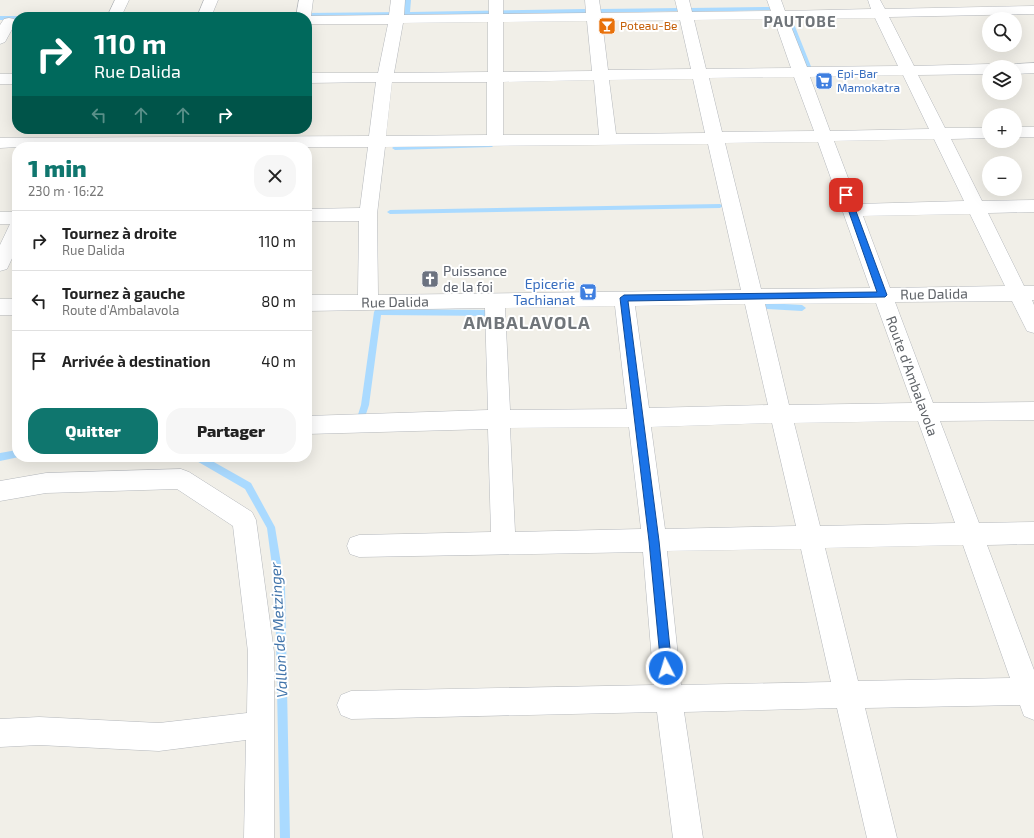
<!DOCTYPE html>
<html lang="fr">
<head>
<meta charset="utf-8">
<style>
  body { margin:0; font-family:"Exo 2",sans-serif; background:#f6f6f6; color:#222; height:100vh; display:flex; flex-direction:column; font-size:15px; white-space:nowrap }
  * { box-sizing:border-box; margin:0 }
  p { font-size:13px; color:#767676 }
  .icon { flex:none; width:22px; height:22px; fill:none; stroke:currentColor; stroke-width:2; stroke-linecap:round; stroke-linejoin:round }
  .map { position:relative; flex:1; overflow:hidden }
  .sheet { position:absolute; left:12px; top:142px; width:300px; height:320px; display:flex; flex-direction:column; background:#fff; border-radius:16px; box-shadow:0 4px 16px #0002 }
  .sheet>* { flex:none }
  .guide { position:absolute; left:12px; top:12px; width:300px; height:122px; border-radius:16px; box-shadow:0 4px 16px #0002; background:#00695c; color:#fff; overflow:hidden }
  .tools { position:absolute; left:982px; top:12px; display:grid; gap:8px }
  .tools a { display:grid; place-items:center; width:40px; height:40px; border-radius:50%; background:#fff; box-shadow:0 4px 16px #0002; font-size:20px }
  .pin { position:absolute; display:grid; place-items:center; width:34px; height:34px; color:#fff; margin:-17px; border-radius:8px; box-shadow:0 2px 6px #0006 }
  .me { position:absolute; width:44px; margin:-22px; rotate:355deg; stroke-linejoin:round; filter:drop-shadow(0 0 3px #0008) }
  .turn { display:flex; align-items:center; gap:14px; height:84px; padding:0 16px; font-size:18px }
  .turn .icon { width:52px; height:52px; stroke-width:2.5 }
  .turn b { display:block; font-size:28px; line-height:34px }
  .lanes { display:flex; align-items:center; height:38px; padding:0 16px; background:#0003; justify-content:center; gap:20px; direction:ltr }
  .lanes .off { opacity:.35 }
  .round { display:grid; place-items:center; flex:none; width:42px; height:42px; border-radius:16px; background:#f6f6f6 }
  .headline { display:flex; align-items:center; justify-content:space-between; height:68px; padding:0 16px }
  h1 { font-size:24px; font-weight:800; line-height:30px; color:#0f766e }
  .primary-button { display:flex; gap:8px; margin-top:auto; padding:8px 16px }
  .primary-button a { flex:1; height:46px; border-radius:16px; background:#0f766e; color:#fff; font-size:16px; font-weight:800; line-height:46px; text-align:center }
  .primary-button a+a { background:#f6f6f6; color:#222 }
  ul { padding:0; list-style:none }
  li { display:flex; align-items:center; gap:12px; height:60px; padding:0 16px; border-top:1px solid #e0e0e0 }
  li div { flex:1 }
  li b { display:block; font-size:15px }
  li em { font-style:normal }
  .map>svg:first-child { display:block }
</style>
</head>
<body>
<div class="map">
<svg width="1034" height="838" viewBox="0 0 1034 838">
  <rect width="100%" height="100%" fill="#f1efe8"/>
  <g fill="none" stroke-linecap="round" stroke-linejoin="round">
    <g fill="#aadaff" fill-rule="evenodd">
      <polygon points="405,0 411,0 410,12 585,9 588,11 585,13 256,17 208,16 211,14 404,12"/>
      <polygon points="769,7 771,8 771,10 690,12 687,10 690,8"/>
      <polygon points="681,8 683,9 683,11 599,13 596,11 599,9"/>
      <polygon points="201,14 203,15 203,17 96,17 99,15"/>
      <polygon points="0,16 17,16 19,17 17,17 17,20 0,20"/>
      <polygon points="787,18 792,19 812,69 811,70 806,69 786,19"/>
      <polygon points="490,144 493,146 492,147 395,150 392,148 395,146"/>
      <polygon points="720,204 723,206 720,208 390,214 387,212 390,210"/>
      <polygon points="767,303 802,305 806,308 802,311 767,309 763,306"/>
      <polygon points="382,307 385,309 495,310 499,313 495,316 381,315 369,405 364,420 358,420 357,418 361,405 374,312 375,310"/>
      <polygon points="17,450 17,457 19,457 0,461 0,453"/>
      <polygon points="194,457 205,457 251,483 275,527 285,588 290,838 280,838 275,588 267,528 245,489 195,460"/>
    </g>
    <defs>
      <g id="street">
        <polygon points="115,0 129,0 121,17 107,17"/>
        <polygon points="204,0 218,0 211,17 197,17"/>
        <path d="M299,0H313L311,16L389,15L391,0H405L404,15L489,14V0H503V14L586,13L585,0H599L601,13L678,12L675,0H689L692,12L771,11L767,0H781L785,11L871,9L868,0H880L885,9L1034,6V14L889,17L914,66L989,64L995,66V67H989V74L918,75L945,128H989V138L951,139L982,201L1034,200V212L988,213L1024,286H1034V300H1032L1034,305V333L1027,331L1012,301L895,302L933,403L1034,402V420L940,421L979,523L1034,522V544L987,545L1034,670V720L1024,716L1020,705L865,708L897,838H867L837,708L684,712L703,838H673L657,712L351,719L341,715L337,705L341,695L351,691L654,685L643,552L359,557L350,554L347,546L350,538L359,535L491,532L488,429L307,434V416L488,410L485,308L307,311V295H358L359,221H307V209L360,208L368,147H17L0,148V138L369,136L376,82L307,83V73H378L388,24H307V17H296ZM875,18L898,66L807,67L788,19ZM774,19L791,68L706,69L694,20ZM680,20L691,69L608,70L602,21ZM587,21L592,71L503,72V22ZM488,22V72L394,73L403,23ZM903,75L929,129L830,131L810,77ZM794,77L814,131L722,132L709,78ZM693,79L705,133L616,134L609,80ZM594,80L599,135H503V82ZM392,82H487V135L386,136ZM934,139L964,201L858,204L834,141ZM818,142L870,288L761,289L725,143ZM708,144L741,290L378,295L377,214L385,147ZM970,214L1005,286L890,288L863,216ZM876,303L912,403L789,405L765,304ZM745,304L768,405L649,408L635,306ZM615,306L627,409L510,410L505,308ZM918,421L955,523L820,526L794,423ZM772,423L796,526L665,529L651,427ZM629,427L641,529L515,532L510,428ZM963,545L1010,678L858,681L825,548ZM801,549L831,682L681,685L667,551Z"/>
        <polygon points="9,18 14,19 16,22 5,42 0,44 0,25 4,19"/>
        <polygon points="1034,63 1034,73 1015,74 1015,67 1009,67 1015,64"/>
        <rect x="0" y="74" width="17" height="10"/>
        <rect x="1015" y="127" width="19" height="10"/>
        <polygon points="0,212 17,212 17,248 7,269 0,271 0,245 10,224 0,224"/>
        <rect x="0" y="299" width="17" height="16"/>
        <polygon points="181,469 189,472 252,512 256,520 274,652 274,838 244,838 246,740 159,751 39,745 0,747 0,719 39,717 159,723 247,713 248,652 233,526 177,489 46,493 0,501 0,481 46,473"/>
      </g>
    </defs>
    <use href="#street" stroke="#b5b8bc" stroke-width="1"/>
    <use href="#street" fill="#fff" fill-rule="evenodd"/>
  </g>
  <polygon fill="#1a73e8" stroke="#114b97" points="846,193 850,195 887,295 885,297 628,301 659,541 672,668 670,671 666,673 662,671 661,668 649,541 620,298 624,295 877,292 843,195"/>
  <defs>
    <symbol id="bar-square" viewBox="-11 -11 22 22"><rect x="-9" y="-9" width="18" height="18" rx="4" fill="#e8710a" stroke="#fff"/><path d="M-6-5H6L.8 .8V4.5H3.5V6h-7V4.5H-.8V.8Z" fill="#fff"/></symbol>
    <symbol id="supermarket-square" viewBox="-11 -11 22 22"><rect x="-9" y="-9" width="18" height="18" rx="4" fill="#3f7fe0" stroke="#fff"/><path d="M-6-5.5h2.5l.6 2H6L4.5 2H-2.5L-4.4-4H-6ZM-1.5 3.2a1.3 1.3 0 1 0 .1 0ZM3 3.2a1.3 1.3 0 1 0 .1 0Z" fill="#fff"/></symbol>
    <symbol id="church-square" viewBox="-11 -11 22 22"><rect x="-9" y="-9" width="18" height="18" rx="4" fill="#6b7280" stroke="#fff"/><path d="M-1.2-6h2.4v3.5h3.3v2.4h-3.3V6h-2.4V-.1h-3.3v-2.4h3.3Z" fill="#fff"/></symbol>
  </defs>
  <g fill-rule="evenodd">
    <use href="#bar-square" x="597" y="16" width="20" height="20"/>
    <use href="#supermarket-square" x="814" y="71" width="20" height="20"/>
    <use href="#church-square" x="420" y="269" width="20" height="20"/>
    <use href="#supermarket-square" x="578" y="282" width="20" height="20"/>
  </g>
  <g text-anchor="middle" stroke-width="4" stroke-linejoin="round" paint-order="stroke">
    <g font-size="12" fill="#c56008" stroke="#fff" text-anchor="start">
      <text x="620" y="30">Poteau-Be</text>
    </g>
    <g font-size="12" fill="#366cbe" stroke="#fff" text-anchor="start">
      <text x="837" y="78">Epi-Bar<tspan x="837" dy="14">Mamokatra</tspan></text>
    </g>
    <g font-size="14" fill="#5b616d" stroke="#fff" text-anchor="start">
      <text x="443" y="276">Puissance<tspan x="443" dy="16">de la foi</tspan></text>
    </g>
    <g font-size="14" fill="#366cbe" stroke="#fff" text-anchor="end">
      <text x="575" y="289">Epicerie<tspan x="575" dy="16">Tachianat</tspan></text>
    </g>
    <g font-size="14" fill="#5f6368" stroke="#fff">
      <text transform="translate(934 294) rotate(-1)" y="5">Rue Dalida</text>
      <text transform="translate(395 302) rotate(-1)" y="5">Rue Dalida</text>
      <text transform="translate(912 376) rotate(70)" y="5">Route d'Ambalavola</text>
    </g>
    <g font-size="15" font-weight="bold" letter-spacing="1" fill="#70757a" stroke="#fff">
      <text x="800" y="27">PAUTOBE</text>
    </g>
    <g font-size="15" font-style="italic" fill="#4174aa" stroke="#fff">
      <text transform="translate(279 630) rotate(-93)" y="5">Vallon de Metzinger</text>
    </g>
    <g font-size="18" font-weight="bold" letter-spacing="1" fill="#70757a" stroke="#fff">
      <text x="527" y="329">AMBALAVOLA</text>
    </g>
  </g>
</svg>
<div class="tools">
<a><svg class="icon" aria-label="search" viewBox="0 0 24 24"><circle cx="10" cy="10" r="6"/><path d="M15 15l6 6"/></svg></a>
<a><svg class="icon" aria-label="layers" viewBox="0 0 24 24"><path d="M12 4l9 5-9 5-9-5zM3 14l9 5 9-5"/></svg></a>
<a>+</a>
<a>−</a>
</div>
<div class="pin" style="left:846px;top:195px;background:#d93025"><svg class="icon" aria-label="arrive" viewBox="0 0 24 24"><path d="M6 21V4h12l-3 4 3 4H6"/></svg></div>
<svg class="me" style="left:666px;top:668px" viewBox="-20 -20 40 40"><circle r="17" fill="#1a73e8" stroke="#fff" stroke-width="3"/><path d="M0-11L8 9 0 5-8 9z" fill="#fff"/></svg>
<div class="guide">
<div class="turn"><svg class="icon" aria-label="right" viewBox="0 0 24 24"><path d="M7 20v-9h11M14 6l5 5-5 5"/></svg><div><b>110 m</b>Rue Dalida</div></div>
<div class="lanes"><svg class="icon off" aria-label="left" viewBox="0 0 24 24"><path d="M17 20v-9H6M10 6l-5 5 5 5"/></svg><svg class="icon off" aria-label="ahead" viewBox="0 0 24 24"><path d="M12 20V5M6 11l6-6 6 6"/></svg><svg class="icon off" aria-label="ahead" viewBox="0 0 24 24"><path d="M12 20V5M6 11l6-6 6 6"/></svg><svg class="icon" aria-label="right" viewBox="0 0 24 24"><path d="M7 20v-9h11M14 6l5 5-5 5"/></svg></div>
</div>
<section class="sheet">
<div class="headline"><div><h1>1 min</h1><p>230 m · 16:22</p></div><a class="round"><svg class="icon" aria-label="close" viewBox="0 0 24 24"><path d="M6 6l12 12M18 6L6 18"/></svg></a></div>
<ul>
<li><svg class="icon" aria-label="right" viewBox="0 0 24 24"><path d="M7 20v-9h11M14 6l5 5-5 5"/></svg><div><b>Tournez à droite</b><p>Rue Dalida</p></div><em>110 m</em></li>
<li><svg class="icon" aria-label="left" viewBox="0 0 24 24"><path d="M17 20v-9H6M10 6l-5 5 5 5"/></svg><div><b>Tournez à gauche</b><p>Route d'Ambalavola</p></div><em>80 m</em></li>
<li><svg class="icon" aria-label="arrive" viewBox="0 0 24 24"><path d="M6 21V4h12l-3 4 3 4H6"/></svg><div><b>Arrivée à destination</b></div><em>40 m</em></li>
</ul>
<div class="primary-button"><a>Quitter</a><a>Partager</a></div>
</section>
</div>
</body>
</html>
